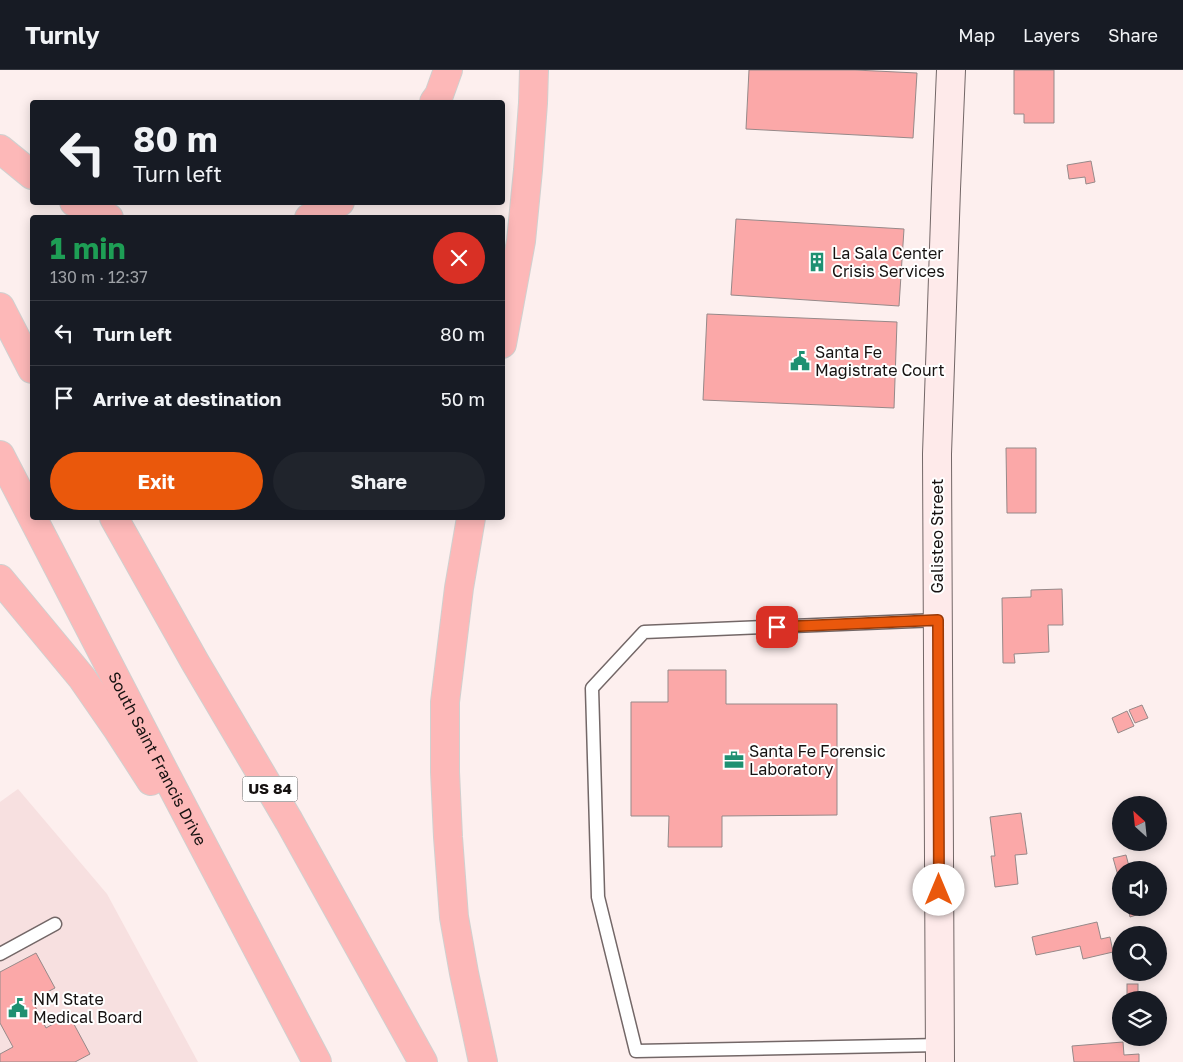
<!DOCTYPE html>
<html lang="en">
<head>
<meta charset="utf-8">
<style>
  body { margin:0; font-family:"Golos Text",sans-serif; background:#20242c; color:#f1f3f6; height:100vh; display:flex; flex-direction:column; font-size:19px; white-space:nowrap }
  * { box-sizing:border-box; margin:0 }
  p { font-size:16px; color:#9ea1a6 }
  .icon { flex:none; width:28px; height:28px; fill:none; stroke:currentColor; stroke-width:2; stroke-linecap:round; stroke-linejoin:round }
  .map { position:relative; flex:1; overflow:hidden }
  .sheet { position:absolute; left:30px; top:145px; width:475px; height:305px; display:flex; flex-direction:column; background:#171b24; border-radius:5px; box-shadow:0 2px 12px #0003 }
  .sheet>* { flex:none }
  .hud { position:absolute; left:30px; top:30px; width:475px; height:105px; border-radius:5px; box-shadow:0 2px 12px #0003; background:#171b24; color:#f1f3f6; overflow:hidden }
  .needle { width:32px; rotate:333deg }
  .fabs { position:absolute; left:1112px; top:726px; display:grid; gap:10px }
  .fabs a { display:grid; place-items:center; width:55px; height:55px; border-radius:50%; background:#171b24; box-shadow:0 2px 12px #0003; font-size:25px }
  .pin { position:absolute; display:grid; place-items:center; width:42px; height:42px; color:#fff; margin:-21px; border-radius:10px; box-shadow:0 2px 8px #0006 }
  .me { position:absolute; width:55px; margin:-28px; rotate:0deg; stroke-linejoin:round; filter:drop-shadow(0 0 4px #0008) }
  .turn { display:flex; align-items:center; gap:18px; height:105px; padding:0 20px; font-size:22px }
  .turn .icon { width:65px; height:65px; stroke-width:2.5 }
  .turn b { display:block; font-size:35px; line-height:42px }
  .round { display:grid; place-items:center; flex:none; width:52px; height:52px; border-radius:26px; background:#20242c }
  .overview { display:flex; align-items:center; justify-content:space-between; height:85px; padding:0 20px }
  h1 { font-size:30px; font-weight:700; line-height:38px; color:#1e9e55 }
  .action { display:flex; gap:10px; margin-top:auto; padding:10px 20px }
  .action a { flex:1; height:58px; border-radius:30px; background:#ea580c; color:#fff; font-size:20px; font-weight:700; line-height:58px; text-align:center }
  .action a+a { background:#20242c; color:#f1f3f6 }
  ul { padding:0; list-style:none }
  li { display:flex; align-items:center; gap:15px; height:65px; padding:0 20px; border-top:1px solid #363941 }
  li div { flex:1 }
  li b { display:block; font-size:19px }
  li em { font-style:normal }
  header { display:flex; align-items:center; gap:30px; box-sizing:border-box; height:70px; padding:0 25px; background:#171b24; border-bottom:1px solid #363941 }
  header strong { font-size:24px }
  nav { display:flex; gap:28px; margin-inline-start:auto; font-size:18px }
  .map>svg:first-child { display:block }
</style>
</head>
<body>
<header>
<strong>Turnly</strong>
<nav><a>Map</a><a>Layers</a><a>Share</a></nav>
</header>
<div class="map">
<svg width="1183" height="992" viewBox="0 0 1183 992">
  <rect width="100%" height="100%" fill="#fdefee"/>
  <polygon fill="#f7e0e0" points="18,719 107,824 198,992 0,992 0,732"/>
  <g fill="#fba8a8" stroke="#968989">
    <polygon points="749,0 855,0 917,3 913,68 746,59"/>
    <polygon points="1014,0 1054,0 1054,53 1024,53 1024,44 1014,44"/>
    <polygon points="1091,91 1095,112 1086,114 1085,107 1069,109 1067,95"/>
    <polygon points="736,149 904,159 899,236 731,225"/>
    <polygon points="707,244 897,252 894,338 703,330"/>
    <polygon points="1006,378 1036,378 1036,443 1007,443"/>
    <polygon points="1062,519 1063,555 1048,555 1049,582 1014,584 1015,593 1003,593 1002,528 1031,527 1031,520"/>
    <polygon points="668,600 726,600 726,634 837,634 837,745 722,746 722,777 668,777 669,746 631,746 631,632 668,632"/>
    <polygon points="1142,635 1148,648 1135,653 1129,640"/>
    <polygon points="1127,641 1134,656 1118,663 1112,648"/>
    <polygon points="1021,743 1027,784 1015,785 1018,814 995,817 991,786 995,786 990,747"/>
    <polygon points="1126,785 1130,800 1121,800 1121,816 1113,788"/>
    <polygon points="1128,838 1141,838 1143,843 1130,847"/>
    <polygon points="1097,852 1101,869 1110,867 1113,882 1083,889 1080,876 1036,885 1032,867"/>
    <polygon points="36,883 55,918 32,930 46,958 69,945 90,984 75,992 0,992 0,984 13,977 0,953 0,902"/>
    <rect x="1127" y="914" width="11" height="13"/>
    <polygon points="1123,972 1124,985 1139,984 1139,992 1074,992 1072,976"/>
  </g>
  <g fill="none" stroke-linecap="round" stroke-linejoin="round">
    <defs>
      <g id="lane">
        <polyline points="938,550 644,562 592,618 598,827 636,981 940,975"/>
        <polyline points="0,884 55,854"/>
      </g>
      <polyline id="secondary" points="940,992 937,384 946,119 951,0"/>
      <g id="highway">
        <polyline points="434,32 439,25 448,0"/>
        <polyline points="0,79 32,105"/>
        <polyline points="74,132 109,148"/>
        <polyline points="309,148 340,132"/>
        <polyline points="0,237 32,299"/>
        <polyline points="502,274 521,171 528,100 533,33 534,0"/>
        <path id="s1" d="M0,385L167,707L317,992"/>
        <polyline points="114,448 195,592 289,751 423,992"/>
        <polyline points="471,448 459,518 445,632 445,702 448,767 454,847 464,903 483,992"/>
        <polyline points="0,509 82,608 118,660 151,711"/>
      </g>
    </defs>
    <use href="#lane" stroke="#736767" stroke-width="15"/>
    <use href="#secondary" stroke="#736767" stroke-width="30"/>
    <use href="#highway" stroke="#d0d0cf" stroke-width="30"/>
    <use href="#lane" stroke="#fff" stroke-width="12"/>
    <use href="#secondary" stroke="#feeaea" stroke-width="28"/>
    <use href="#highway" stroke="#fdb8b8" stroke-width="28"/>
  </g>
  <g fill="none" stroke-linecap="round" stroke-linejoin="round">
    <defs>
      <polyline id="route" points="777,557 938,550 939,820"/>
    </defs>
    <use href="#route" stroke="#983908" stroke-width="12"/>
    <use href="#route" stroke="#ea580c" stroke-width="9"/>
  </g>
  <defs>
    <symbol id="building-bare" viewBox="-9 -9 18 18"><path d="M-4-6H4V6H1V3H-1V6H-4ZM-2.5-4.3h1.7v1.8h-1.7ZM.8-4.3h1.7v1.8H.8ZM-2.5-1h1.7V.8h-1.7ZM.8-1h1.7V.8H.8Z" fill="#1f9071" stroke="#fff" stroke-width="2.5" paint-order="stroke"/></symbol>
    <symbol id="civic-bare" viewBox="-9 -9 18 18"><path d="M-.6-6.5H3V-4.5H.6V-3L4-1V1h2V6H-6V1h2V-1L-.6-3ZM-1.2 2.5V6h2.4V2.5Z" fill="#1f9071" stroke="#fff" stroke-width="2.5" paint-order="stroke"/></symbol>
    <symbol id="office-bare" viewBox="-9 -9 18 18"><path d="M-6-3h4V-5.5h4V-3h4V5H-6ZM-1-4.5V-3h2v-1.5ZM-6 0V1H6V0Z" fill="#1f9071" stroke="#fff" stroke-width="2.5" paint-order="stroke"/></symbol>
  </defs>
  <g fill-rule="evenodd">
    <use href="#building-bare" x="803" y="178" width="28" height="28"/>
    <use href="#civic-bare" x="786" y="277" width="28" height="28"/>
    <use href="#office-bare" x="720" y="676" width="28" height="28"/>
    <use href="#civic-bare" x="4" y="924" width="28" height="28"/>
  </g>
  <g text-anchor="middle" stroke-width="4" stroke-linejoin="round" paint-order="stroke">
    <rect fill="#fff" stroke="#5c5958" stroke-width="1" x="242.5" y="706.5" width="55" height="25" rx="4"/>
    <g font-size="15" font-weight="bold" fill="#161211">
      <text x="270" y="724">US 84</text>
    </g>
    <g font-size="16" fill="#161211" stroke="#fff" text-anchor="start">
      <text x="832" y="189">La Sala Center<tspan x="832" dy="18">Crisis Services</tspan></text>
      <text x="815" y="288">Santa Fe<tspan x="815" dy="18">Magistrate Court</tspan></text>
      <text x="749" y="687">Santa Fe Forensic<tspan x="749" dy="18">Laboratory</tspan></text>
      <text x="33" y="935">NM State<tspan x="33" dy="18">Medical Board</tspan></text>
    </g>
    <g font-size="16" fill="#161211" stroke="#fff">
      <text transform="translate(937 466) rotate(-90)" y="6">Galisteo Street</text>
      <text dy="6" stroke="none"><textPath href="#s1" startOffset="342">South Saint Francis Drive</textPath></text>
    </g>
  </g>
</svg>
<div class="fabs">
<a><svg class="needle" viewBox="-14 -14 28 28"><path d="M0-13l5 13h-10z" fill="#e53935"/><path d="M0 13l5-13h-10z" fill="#9ea1a6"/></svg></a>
<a><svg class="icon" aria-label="sound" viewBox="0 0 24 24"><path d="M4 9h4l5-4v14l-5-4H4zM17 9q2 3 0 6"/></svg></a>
<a><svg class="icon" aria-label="search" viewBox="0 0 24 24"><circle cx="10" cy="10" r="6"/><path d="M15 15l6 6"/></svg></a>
<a><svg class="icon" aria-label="layers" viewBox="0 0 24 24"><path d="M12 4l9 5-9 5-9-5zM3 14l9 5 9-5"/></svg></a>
</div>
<div class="pin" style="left:777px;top:557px;background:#d93025"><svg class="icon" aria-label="arrive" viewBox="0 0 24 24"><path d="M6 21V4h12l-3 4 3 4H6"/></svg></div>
<svg class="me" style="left:939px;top:820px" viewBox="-20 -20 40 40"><circle r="19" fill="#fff"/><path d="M0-13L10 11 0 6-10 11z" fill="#ea580c"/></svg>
<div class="hud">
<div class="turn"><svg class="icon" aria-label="left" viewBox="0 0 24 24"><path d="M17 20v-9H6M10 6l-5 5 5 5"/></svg><div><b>80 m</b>Turn left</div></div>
</div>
<section class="sheet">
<div class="overview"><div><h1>1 min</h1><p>130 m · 12:37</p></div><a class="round" style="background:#d93025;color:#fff"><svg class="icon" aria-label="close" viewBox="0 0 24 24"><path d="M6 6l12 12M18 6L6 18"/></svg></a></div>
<ul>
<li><svg class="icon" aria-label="left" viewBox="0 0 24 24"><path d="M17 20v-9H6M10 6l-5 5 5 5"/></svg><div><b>Turn left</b></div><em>80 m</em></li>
<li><svg class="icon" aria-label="arrive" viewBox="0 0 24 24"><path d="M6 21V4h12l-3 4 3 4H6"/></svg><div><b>Arrive at destination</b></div><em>50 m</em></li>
</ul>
<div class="action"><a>Exit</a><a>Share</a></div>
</section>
</div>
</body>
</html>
